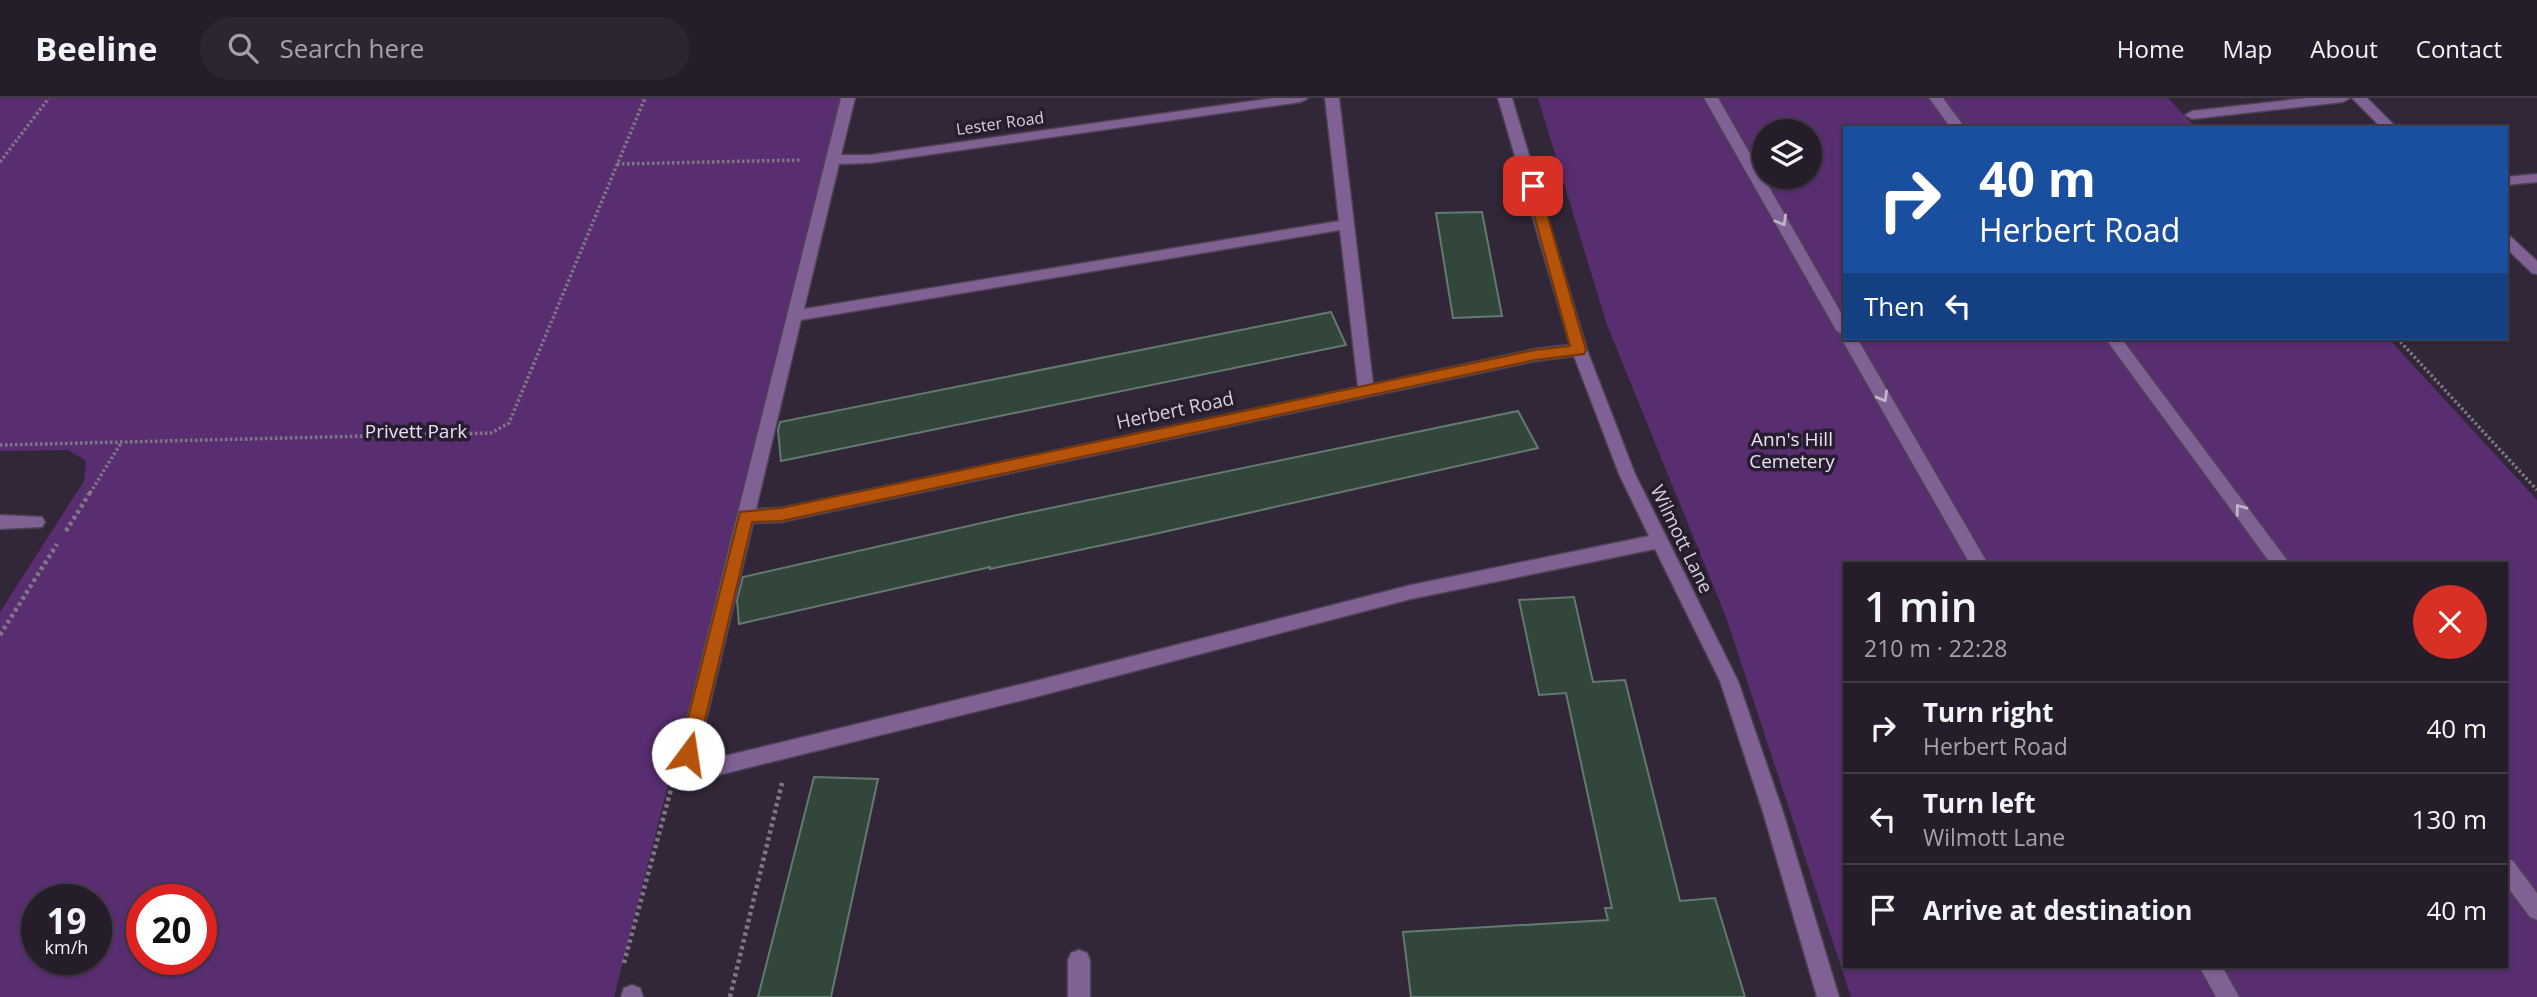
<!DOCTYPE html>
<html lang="en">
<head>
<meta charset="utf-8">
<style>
  body { margin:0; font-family:"Open Sans",sans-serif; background:#2d2632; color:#f1f3f6; height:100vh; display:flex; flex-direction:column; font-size:26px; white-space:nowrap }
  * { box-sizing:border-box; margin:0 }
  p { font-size:23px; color:#a3a2a8 }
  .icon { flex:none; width:38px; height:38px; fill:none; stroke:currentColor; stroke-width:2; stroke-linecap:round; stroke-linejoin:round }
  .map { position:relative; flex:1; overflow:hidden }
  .drawer { position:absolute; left:1843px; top:464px; width:665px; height:406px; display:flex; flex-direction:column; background:#251d2a; border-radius:0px; box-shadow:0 2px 5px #0004,0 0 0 2px #423b47 }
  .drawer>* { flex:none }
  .guide { position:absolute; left:1843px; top:28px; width:665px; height:214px; border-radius:0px; box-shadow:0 2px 5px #0004,0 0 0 2px #423b47; background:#1a4fa0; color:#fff; overflow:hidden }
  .controls { position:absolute; left:1752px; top:21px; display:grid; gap:14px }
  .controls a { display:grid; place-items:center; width:70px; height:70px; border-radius:50%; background:#251d2a; box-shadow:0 2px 5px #0004,0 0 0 2px #423b47; font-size:35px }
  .speed { position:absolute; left:21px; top:786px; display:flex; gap:14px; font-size:35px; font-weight:700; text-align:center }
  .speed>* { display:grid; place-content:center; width:91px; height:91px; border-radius:50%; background:#251d2a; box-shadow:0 2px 5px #0004,0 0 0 2px #423b47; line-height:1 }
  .speed small { font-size:18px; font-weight:400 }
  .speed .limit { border:10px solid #d22; background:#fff; color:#111 }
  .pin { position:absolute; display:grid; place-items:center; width:60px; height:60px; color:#fff; margin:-30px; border-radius:14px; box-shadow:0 4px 10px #0006 }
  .me { position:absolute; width:77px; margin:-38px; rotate:14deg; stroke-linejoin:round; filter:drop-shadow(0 0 5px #0008) }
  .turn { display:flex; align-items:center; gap:24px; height:147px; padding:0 21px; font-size:32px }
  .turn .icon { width:91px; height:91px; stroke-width:2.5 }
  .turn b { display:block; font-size:49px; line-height:60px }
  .then { display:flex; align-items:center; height:66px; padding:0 21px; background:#0003; gap:14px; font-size:26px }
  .round { display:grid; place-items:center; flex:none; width:74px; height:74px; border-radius:37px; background:#2d2632 }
  .overview { display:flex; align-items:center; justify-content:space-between; height:119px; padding:0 21px }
  h1 { font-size:42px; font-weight:600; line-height:52px }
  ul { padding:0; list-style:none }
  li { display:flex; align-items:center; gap:21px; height:91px; padding:0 21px; border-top:2px solid #423b47 }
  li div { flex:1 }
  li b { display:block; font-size:26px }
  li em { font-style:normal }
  header { display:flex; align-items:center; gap:42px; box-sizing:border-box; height:98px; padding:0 35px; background:#251d2a; border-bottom:2px solid #423b47 }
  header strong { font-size:33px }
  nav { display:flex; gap:38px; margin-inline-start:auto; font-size:24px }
  .search { width:490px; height:63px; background:#2d2632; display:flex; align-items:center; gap:18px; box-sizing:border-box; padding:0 24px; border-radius:38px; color:#a3a2a8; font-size:26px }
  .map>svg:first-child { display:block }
</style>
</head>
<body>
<header>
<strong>Beeline</strong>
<div class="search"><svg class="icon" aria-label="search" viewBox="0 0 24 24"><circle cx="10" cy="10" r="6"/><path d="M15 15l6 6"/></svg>Search here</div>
<nav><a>Home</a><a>Map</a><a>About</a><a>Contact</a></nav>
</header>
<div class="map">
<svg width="2537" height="899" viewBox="0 0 2537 899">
  <rect width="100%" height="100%" fill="#312738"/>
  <g fill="#582e71" fill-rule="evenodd">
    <path d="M0,0H848L814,116L614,899H0V514L84,383L86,363L68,352L0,353ZM37,802H96V861H37ZM142,802H201V861H142Z"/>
    <path d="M1538,0H2168L2196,30H1844V240H2388L2537,402V899H1851L1726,519L1607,227ZM1764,33H1810V79H1764ZM1844,466H2506V868H1844Z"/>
  </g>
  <g fill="#32463b" stroke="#647a6e" stroke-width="2">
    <polygon points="1482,114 1502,218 1453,220 1436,115"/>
    <polygon points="1331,214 1346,247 781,363 778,332 780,324"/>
    <polygon points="1518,313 1538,350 1150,437 990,471 990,469 739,526 737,502 743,479 1017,417"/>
    <polygon points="1574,499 1593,584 1625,582 1680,803 1715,800 1745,899 1411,899 1403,834 1608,822 1605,810 1612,810 1566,595 1539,597 1519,502"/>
    <polygon points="814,679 878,681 831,899 758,899"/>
  </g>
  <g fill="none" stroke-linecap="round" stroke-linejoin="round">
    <defs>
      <g id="minor">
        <path d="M841,0H855L841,57H870L1273,0H1308L1301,4L870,65L839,66L804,211L1339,123L1325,0H1339L1373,286L1535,251L1570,247L1498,0H1512L1587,252L1635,376L1738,583L1783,714L1839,899H1817L1763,714L1720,583L1655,451L1411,501L1039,598L710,679L681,662L678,656ZM1340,132L1358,289L781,410L756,411L801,222ZM1574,258L1619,376L1649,438L1411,487L1039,582L712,661L699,652L753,425L781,424L1535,263Z"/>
        <polygon points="1704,0 1718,0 1844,220 1844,240 1857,240 1988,466 1970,466 1841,240 1843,237 1836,232"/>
        <polygon points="1929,0 1943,0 1965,30 1951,30"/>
        <polygon points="2307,0 2350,0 2343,4 2192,21 2185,17 2192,13"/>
        <polygon points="2352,0 2367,0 2397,30 2382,30"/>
        <polygon points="2537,76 2537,84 2506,87 2506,79"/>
        <polygon points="2506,137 2511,139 2537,163 2537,176 2532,175 2506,150"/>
        <polygon points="2105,240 2121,240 2290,466 2271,466"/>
        <polygon points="0,417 42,419 45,424 42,429 0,431"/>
        <polygon points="2506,760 2513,763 2537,795 2537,822 2530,819 2506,787"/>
        <polygon points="1079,852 1087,855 1090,862 1090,899 1068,899 1068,862 1071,855"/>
        <polygon points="2199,868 2222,868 2239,899 2216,899"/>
        <polygon points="632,887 640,890 643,899 621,899 624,890"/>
      </g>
    </defs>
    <use href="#minor" stroke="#4c4252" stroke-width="3"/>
    <g stroke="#7f7785" stroke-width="3.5" stroke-dasharray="2.5 2.5" stroke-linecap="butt">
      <polyline points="0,64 49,0"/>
      <polyline points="617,66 801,62"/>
      <polyline points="2397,240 2537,392"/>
      <polyline points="0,347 491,335 509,325 645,0"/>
      <polyline points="90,395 121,345"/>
    </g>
    <g stroke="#7f7785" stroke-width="4.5" stroke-dasharray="3.5 3.5" stroke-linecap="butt">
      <polyline points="66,433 91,393"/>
      <polyline points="0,537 57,446"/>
      <polyline points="624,865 673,684"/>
      <polyline points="730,899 782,685"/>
    </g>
    <use href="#minor" fill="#7f6194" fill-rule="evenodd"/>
  </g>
  <defs><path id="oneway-chevron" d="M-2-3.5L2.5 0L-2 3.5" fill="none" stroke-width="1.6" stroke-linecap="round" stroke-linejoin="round" transform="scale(1.75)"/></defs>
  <g stroke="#c1b5ca">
    <use href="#oneway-chevron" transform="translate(1782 123) rotate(60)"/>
    <use href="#oneway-chevron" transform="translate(1883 299) rotate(60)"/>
    <use href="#oneway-chevron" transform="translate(2240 411) rotate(-127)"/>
  </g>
  <polygon fill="#b45309" stroke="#753606" stroke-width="2" points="1533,84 1539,88 1586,252 1584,256 1535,262 781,423 752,424 697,656 694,661 688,664 682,661 679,656 740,414 781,410 1535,252 1570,248 1526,88"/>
  <g text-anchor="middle" stroke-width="7" stroke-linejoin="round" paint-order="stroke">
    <g font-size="16" fill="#d7d1dc" stroke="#271d2e">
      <text transform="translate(1000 25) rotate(-8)" y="6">Lester Road</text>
    </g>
    <g font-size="19" fill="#d7d1dc" stroke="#271d2e">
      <text transform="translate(1175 312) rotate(-12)" y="7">Herbert Road</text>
      <text transform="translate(1682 441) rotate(64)" y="7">Wilmott Lane</text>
    </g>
    <g font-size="19" fill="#ebdff4" stroke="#271d2e">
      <text x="416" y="340">Privett Park</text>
      <text x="1792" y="348">Ann's Hill<tspan x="1792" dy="22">Cemetery</tspan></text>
    </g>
  </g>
</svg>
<div class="controls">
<a><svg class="icon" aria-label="layers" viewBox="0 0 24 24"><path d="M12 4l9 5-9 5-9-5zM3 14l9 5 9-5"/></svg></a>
</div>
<div class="speed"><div>19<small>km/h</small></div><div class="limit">20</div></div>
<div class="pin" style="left:1533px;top:88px;background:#d93025"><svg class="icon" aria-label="arrive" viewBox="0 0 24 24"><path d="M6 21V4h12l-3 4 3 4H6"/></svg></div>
<svg class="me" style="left:688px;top:656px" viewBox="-20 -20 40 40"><circle r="19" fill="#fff"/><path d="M0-13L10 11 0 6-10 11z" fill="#b45309"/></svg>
<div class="guide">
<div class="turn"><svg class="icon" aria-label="right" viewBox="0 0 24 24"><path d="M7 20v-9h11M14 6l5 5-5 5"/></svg><div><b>40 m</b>Herbert Road</div></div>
<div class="then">Then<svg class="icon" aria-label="left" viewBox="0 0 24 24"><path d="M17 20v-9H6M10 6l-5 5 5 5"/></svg></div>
</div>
<section class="drawer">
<div class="overview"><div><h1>1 min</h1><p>210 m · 22:28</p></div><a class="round" style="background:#d93025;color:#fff"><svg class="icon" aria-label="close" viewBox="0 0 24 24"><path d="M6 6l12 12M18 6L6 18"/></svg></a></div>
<ul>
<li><svg class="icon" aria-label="right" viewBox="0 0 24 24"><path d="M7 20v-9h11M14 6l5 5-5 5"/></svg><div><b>Turn right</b><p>Herbert Road</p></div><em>40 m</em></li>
<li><svg class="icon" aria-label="left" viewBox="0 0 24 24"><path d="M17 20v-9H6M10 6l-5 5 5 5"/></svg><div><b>Turn left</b><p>Wilmott Lane</p></div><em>130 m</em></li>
<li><svg class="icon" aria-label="arrive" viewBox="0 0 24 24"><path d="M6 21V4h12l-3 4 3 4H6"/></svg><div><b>Arrive at destination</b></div><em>40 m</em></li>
</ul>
</section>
</div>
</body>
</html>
